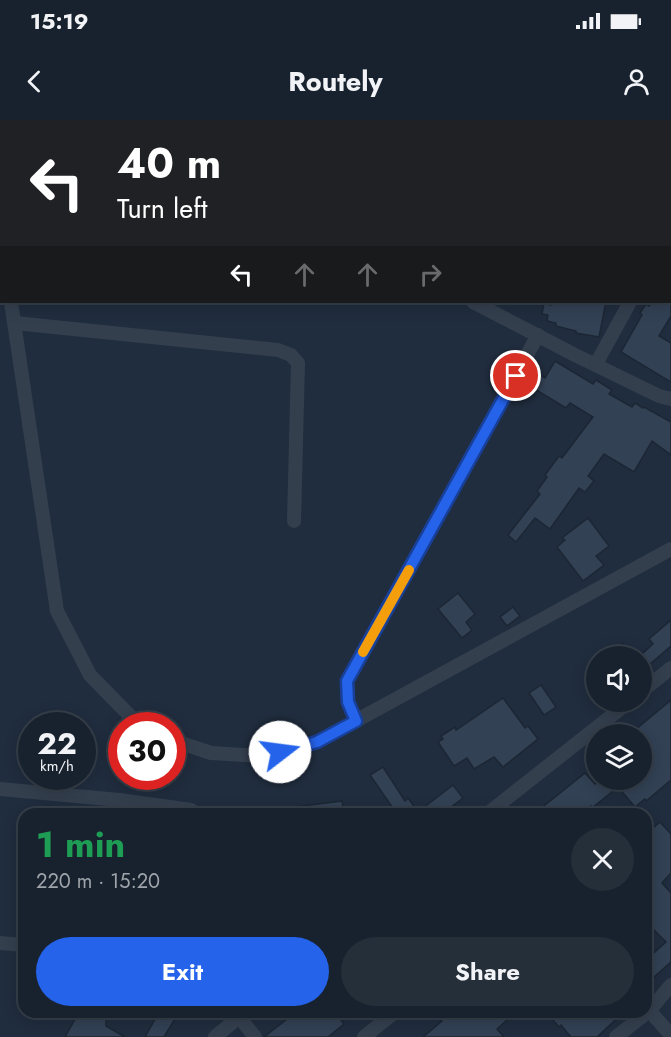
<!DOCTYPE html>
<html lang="en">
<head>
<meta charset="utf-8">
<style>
  body { margin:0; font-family:Jost,sans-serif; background:#252f3a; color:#f1f3f6; height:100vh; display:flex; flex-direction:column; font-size:22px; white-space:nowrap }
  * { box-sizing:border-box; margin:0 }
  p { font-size:20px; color:#9fa4aa }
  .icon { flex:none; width:33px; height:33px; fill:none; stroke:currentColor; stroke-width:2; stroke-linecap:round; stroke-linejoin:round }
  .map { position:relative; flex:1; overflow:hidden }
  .panel { position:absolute; left:18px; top:688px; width:634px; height:210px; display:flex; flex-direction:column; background:#18222e; border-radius:18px; box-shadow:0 3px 15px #0003,0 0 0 2px #363f4a }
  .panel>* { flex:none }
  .guide { position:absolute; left:0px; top:0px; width:672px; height:183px; box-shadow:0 3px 15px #0003,0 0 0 2px #363f4a; background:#202124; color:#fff; overflow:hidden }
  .controls { position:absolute; left:586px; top:526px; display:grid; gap:12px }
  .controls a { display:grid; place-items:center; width:66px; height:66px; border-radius:50%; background:#18222e; box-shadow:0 3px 15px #0003,0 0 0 2px #363f4a; font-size:30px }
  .speed { position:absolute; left:18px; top:592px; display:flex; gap:12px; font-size:30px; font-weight:700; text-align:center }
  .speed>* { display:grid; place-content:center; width:78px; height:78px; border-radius:50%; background:#18222e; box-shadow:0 3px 15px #0003,0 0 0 2px #363f4a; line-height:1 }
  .speed small { font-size:15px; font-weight:400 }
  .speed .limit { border:9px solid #d22; background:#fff; color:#111 }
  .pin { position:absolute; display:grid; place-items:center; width:51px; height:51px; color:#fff; margin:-26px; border:3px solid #fff; border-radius:50%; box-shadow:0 2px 6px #0007 }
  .me { position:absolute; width:66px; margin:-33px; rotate:75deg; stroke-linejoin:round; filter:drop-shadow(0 0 4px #0008) }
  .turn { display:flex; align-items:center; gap:21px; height:126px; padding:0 18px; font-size:27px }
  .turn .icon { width:78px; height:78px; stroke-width:2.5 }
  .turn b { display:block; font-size:42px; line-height:51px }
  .lanes { display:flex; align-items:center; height:57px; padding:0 18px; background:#0003; justify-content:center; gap:30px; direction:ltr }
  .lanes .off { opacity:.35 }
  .round { display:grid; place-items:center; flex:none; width:63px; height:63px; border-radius:32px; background:#252f3a }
  .overview { display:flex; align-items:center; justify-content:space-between; height:102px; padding:0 18px }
  h1 { font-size:36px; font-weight:700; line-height:45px; color:#1e9e55 }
  .button { display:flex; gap:12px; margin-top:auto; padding:12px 18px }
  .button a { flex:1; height:69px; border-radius:36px; background:#2563eb; color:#fff; font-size:24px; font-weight:700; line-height:69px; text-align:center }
  .button a+a { background:#252f3a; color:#f1f3f6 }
  .status { display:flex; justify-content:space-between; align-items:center; height:42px; padding:0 30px; background:#18222e; direction:ltr }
  .status svg { height:16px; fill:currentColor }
  header { display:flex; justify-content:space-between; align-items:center; height:78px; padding:0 18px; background:#18222e; font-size:27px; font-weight:700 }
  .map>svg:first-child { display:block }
</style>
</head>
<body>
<div class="status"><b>15:19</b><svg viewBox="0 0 49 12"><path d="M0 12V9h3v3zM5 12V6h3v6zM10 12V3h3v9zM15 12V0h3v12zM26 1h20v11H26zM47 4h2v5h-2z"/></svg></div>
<header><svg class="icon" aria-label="back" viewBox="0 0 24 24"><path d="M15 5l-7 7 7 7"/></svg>Routely<svg class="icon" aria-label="person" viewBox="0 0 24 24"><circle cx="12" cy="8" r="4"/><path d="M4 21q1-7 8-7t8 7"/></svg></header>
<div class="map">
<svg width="671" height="917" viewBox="0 0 671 917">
  <rect width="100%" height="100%" fill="#202d3e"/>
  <g fill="#324154" stroke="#1c2634" stroke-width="1.5">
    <polygon points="552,182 606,182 599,217 576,213 576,211 556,206 556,203 547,201 548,195 542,194 544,183 551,185"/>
    <polygon points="652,182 671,182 671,196 659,216 671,223 671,262 621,232 642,195 640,193 646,184 649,186"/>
    <polygon points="555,241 593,264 596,260 612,270 609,274 632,287 635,283 643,288 644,287 671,302 671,335 652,321 634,352 604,334 588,356 594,361 585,372 579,368 550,409 535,398 516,422 508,415 540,374 537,371 547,357 545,355 559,336 562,338 593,297 570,283 566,288 523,262 530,248 545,258"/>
    <polygon points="588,398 609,426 596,436 604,445 583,461 557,427 565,420 562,418"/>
    <polygon points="458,473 475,494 466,502 472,510 462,518 438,489"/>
    <polygon points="513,487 520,496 507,506 500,497"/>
    <polygon points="671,500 671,526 642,551 642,534 653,524 649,519"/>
    <polygon points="622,523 633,537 604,537"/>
    <polygon points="541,565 556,587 544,595 529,573"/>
    <polygon points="503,578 525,608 528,606 538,619 503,647 494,637 474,649 467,638 454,646 438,622 443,619 441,616 455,607 456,610"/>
    <polygon points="671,580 671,660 646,681 645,679 635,687 618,667 592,688 591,686 581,694 534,694 585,653 595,664 600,660 642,660 642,615 638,615 635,610"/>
    <polygon points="383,647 405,681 408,678 418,692 453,665 463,678 442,694 397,694 370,655"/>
    <polygon points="342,681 344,694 295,694 295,687"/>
    <polygon points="660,702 671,714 671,753 662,763 671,773 671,842 646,864 646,840 666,822 646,802 646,714"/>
    <polygon points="79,892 106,892 106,906 125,917 65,917"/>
    <polygon points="159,892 181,892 173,902 164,917 145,917"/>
    <polygon points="296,892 335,892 344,904 328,917 264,917"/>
    <polygon points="444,892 516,892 497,909 504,917 423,917 442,901 438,897"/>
    <polygon points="546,892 624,892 597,917 571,917 561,905 559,907"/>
  </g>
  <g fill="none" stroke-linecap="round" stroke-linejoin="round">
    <g stroke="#343f4e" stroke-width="14">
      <polyline points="159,0 172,2"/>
      <polyline points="230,2 230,0"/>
      <polyline points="670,56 671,56"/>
      <polyline points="670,106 671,105"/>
      <polyline points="0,107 2,115"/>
      <polyline points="11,182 57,491 90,555 130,596 146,606"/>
      <polyline points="473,182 575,235 659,276 671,279"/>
      <polyline points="15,203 278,230 291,235 298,243 294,401"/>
      <polyline points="596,244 630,182"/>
      <polyline points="642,571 671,548"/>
      <polyline points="356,601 348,582 347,561 538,215"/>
      <polyline points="172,620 211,633 261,636 317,622 671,429"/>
      <polyline points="0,669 119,680 191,690 197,694"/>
      <polyline points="487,694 629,582"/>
      <polyline points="0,823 24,825"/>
      <polyline points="646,887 671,915"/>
      <polyline points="239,897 255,917"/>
      <polyline points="215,917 245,892"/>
      <polyline points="364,917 395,892"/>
      <polyline points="616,917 649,891 671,865"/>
    </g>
  </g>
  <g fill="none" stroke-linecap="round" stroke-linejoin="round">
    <defs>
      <polyline id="route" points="280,632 317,622 356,601 348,582 347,561 516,256"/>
    </defs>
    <use href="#route" stroke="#184099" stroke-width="15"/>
    <use href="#route" stroke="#2563eb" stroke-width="10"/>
    <polyline stroke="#f59e0b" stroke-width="10" points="363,532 409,450"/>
  </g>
</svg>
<div class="controls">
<a><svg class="icon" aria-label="sound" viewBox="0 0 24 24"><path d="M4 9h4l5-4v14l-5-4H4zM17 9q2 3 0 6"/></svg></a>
<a><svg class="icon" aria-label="layers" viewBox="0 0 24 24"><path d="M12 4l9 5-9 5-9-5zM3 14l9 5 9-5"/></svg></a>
</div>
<div class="speed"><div>22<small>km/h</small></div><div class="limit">30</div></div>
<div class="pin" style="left:516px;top:256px;background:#d93025"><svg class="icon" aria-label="arrive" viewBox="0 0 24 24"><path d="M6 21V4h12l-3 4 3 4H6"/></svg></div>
<svg class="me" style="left:280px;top:632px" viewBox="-20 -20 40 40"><circle r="19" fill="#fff"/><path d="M0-13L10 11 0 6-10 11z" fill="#2563eb"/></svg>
<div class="guide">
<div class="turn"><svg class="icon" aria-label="left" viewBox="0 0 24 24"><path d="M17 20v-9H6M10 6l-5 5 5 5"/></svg><div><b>40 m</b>Turn left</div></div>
<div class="lanes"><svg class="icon" aria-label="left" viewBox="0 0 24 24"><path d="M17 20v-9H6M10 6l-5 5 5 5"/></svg><svg class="icon off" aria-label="ahead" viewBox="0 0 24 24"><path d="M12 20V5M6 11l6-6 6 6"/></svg><svg class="icon off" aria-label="ahead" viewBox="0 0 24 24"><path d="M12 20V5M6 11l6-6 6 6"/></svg><svg class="icon off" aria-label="right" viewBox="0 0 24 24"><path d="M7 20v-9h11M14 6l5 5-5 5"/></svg></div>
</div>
<section class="panel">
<div class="overview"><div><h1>1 min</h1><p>220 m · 15:20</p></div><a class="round"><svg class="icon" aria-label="close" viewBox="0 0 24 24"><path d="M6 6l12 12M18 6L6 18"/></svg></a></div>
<div class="button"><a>Exit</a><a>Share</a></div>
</section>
</div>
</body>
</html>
